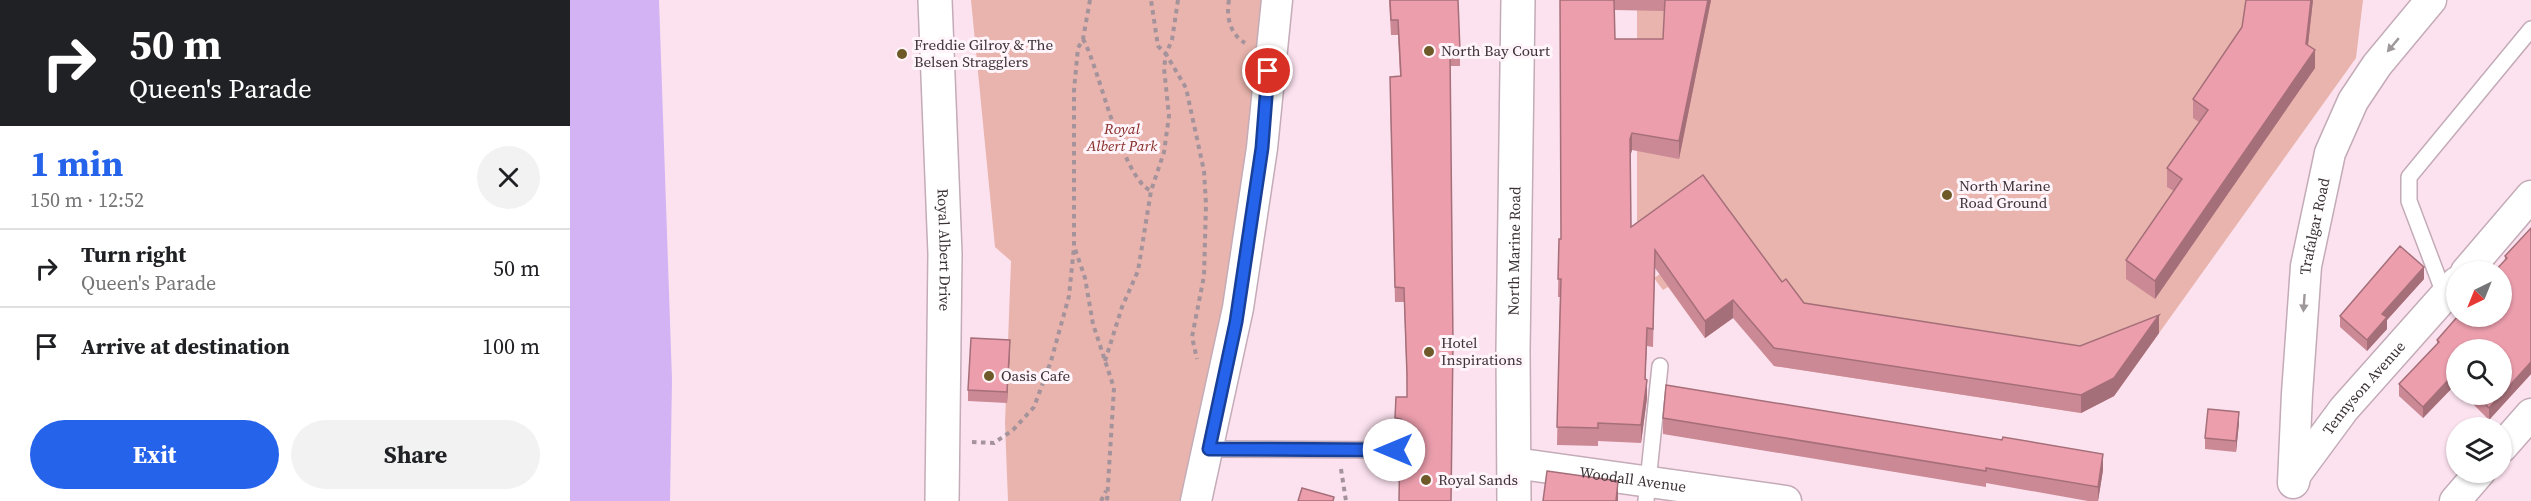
<!DOCTYPE html>
<html lang="en">
<head>
<meta charset="utf-8">
<style>
  body { margin:0; font-family:"Source Serif 4",serif; background:#f2f2f2; color:#202124; height:100vh; display:flex; flex-direction:column; font-size:22px; white-space:nowrap }
  * { box-sizing:border-box; margin:0 }
  p { font-size:20px; color:#757577 }
  .icon { flex:none; width:33px; height:33px; fill:none; stroke:currentColor; stroke-width:2; stroke-linecap:round; stroke-linejoin:round }
  .map { position:relative; flex:1; overflow:hidden }
  .panel { display:flex; flex-direction:column; background:#fff; width:570px }
  .panel>* { flex:none }
  .hud { background:#202124; color:#fff; overflow:hidden }
  .needle { width:39px; rotate:223deg }
  .controls { position:absolute; left:1876px; top:261px; display:grid; gap:12px }
  .controls a { display:grid; place-items:center; width:66px; height:66px; border-radius:50%; background:#fff; box-shadow:0 2px 4px #0004; font-size:30px }
  .pin { position:absolute; display:grid; place-items:center; width:51px; height:51px; color:#fff; margin:-26px; border:3px solid #fff; border-radius:50%; box-shadow:0 2px 6px #0007 }
  .me { position:absolute; width:66px; margin:-33px; rotate:270deg; stroke-linejoin:round; filter:drop-shadow(0 0 4px #0008) }
  .turn { display:flex; align-items:center; gap:21px; height:126px; padding:0 30px; font-size:27px }
  .turn .icon { width:78px; height:78px; stroke-width:2.5 }
  .turn b { display:block; font-size:42px; line-height:51px }
  .round { display:grid; place-items:center; flex:none; width:63px; height:63px; border-radius:32px; background:#f2f2f2 }
  .headline { display:flex; align-items:center; justify-content:space-between; height:102px; padding:0 30px }
  h1 { font-size:36px; font-weight:700; line-height:45px; color:#2563eb }
  .cta { display:flex; gap:12px; margin-top:auto; padding:12px 30px }
  .cta a { flex:1; height:69px; border-radius:36px; background:#2563eb; color:#fff; font-size:24px; font-weight:700; line-height:69px; text-align:center }
  .cta a+a { background:#f2f2f2; color:#202124 }
  ul { padding:0; list-style:none }
  li { display:flex; align-items:center; gap:18px; height:78px; padding:0 30px; border-top:2px solid #e0e0e0 }
  li div { flex:1 }
  li b { display:block; font-size:22px }
  li em { font-style:normal }
  main { display:flex; flex:1; min-height:0 }
  .map>svg:first-child { display:block }
</style>
</head>
<body>
<main>
<section class="panel">
<div class="hud">
<div class="turn"><svg class="icon" aria-label="right" viewBox="0 0 24 24"><path d="M7 20v-9h11M14 6l5 5-5 5"/></svg><div><b>50 m</b>Queen's Parade</div></div>
</div>
<div class="headline"><div><h1>1 min</h1><p>150 m · 12:52</p></div><a class="round"><svg class="icon" aria-label="close" viewBox="0 0 24 24"><path d="M6 6l12 12M18 6L6 18"/></svg></a></div>
<ul>
<li><svg class="icon" aria-label="right" viewBox="0 0 24 24"><path d="M7 20v-9h11M14 6l5 5-5 5"/></svg><div><b>Turn right</b><p>Queen's Parade</p></div><em>50 m</em></li>
<li><svg class="icon" aria-label="arrive" viewBox="0 0 24 24"><path d="M6 21V4h12l-3 4 3 4H6"/></svg><div><b>Arrive at destination</b></div><em>100 m</em></li>
</ul>
<div class="cta"><a>Exit</a><a>Share</a></div>
</section>
<div class="map">
<svg width="1961" height="501" viewBox="0 0 1961 501">
  <rect width="100%" height="100%" fill="#fce2ef"/>
  <g fill="#e8b4ad">
    <polygon points="401,0 701,0 698,52 619,501 438,501 435,423 441,261 425,247"/>
    <polygon points="1067,0 1793,0 1786,58 1544,396 1511,413 1204,366 1164,317 1135,338 1098,287 1093,290 1084,278 1090,274 1067,241"/>
  </g>
  <polygon fill="#d3b3f4" points="0,0 89,0 102,380 100,501 0,501"/>
  <g fill="none" stroke-linecap="round" stroke-linejoin="round">
    <defs>
      <g id="service">
        <polyline points="1875,296 1839,201 1839,177 1961,29"/>
        <polyline points="639,449 824,450"/>
        <polyline points="1076,501 1090,366"/>
      </g>
      <g id="minor">
        <polyline points="1896,272 1961,196"/>
        <polyline points="1932,447 1961,414"/>
        <path id="s1" d="M944,463L1216,501"/>
        <path id="s2" d="M1724,482L1726,474L1774,409L1887,282"/>
        <path id="s3" d="M1723,483L1727,394L1736,266L1760,153L1783,101L1807,65L1861,0"/>
        <polyline points="626,501 668,308 692,148 707,0"/>
        <polyline points="1885,501 1910,472"/>
      </g>
      <g id="tertiary">
        <path id="s4" d="M365,0L375,254L372,501"/>
      </g>
      <g id="secondary">
        <path id="s5" d="M944,501L943,351L948,0"/>
      </g>
    </defs>
    <use href="#service" stroke="#c3abb7" stroke-width="18"/>
    <use href="#minor" stroke="#c3abb7" stroke-width="33"/>
    <use href="#tertiary" stroke="#c3abb7" stroke-width="36"/>
    <use href="#secondary" stroke="#c3abb7" stroke-width="36"/>
    <g stroke="#a5939c" stroke-width="4" stroke-dasharray="4.5 4.5" stroke-linecap="butt">
      <polyline points="520,0 513,39 508,48 504,90 504,246 515,278 523,324 544,388 537,501"/>
      <polyline points="608,0 602,40 596,54 616,88 634,171 636,204 634,276 622,337 627,359"/>
      <path d="M659,0C656,17 660,34 675,43"/>
      <path d="M513,39C530,69 551,177 581,191"/>
      <polyline points="535,361 552,307 568,271 581,191 594,152 599,116 594,68 596,54 588,46 581,0"/>
      <polyline points="402,442 424,443 443,430 464,407 481,361 499,296 504,247"/>
      <polyline points="771,469 776,501"/>
      <polyline points="531,501 536,491"/>
    </g>
    <use href="#service" stroke="#fff" stroke-width="15"/>
    <use href="#minor" stroke="#fff" stroke-width="30"/>
    <use href="#tertiary" stroke="#fff" stroke-width="33"/>
    <use href="#secondary" stroke="#fff" stroke-width="33"/>
  </g>
  <g fill="#cb8895" fill-rule="evenodd">
    <polygon points="819,0 888,0 890,51 890,66 880,66 829,501 830,434 825,433 826,397 837,397 837,387 834,302 825,302 820,92 830,76 828,35 821,35"/>
    <path d="M990,0H1141L1109,159L1062,150L1060,156L1061,227L1212,282L1234,303L1510,346L1589,333L1544,396L1511,413L1204,366L1163,318L1135,338L1085,268L1083,347L1077,346L1075,379L1077,398L1071,443L1028,441V446L987,445L990,297H988L989,239H991ZM1044,10L1095,11L1093,39H1045Z"/>
    <polygon points="1743,0 1738,45 1745,68 1585,299 1556,279 1556,260 1604,191 1597,187 1597,168 1629,122 1623,118 1623,99"/>
    <polygon points="1961,228 1961,374 1919,420 1893,394 1932,394 1887,350 1887,389 1884,386 1853,418 1829,396 1829,384 1867,344 1867,340 1932,316 1935,256"/>
    <polygon points="1854,279 1817,320 1817,329 1797,351 1770,327 1770,316"/>
    <polygon points="440,351 437,403 398,401 398,390"/>
    <polygon points="1093,418 1533,470 1528,501 1518,501 1416,483 1416,487 1093,434"/>
    <polygon points="1669,423 1666,452 1635,449 1635,438"/>
  </g>
  <g fill="#a56f79">
    <polygon points="1138,0 1141,0 1109,159 1109,141"/>
    <polygon points="1741,0 1743,0 1736,62 1736,44"/>
    <polygon points="1745,50 1745,68 1585,299 1585,281"/>
    <polygon points="1062,133 1062,150 1060,157 1060,139"/>
    <polygon points="1854,267 1854,279 1817,320 1817,329 1797,351 1797,340 1812,314"/>
    <polygon points="1163,300 1163,318 1135,338 1135,321"/>
    <polygon points="1589,315 1589,333 1544,396 1511,413 1511,395"/>
    <polygon points="1077,328 1075,396 1077,380 1077,398 1071,443 1071,425"/>
    <polygon points="440,340 440,351 437,403 437,392"/>
    <polygon points="1961,362 1961,374 1919,420 1919,408"/>
    <polygon points="1884,374 1884,386 1853,418 1853,407"/>
    <polygon points="1669,412 1669,423 1666,452 1666,441"/>
    <polygon points="1533,454 1533,470 1528,501 1528,487"/>
    <polygon points="1048,481 1048,501 1046,501"/>
  </g>
  <g fill="#ec9ead" stroke="#a56f79" stroke-width="1.5">
    <polygon points="820,0 888,0 890,51 880,51 883,343 881,501 829,501 830,442 834,435 830,428 831,419 825,418 826,397 837,397 837,375 834,288 825,287 820,77 831,76 828,20 821,20"/>
    <polygon points="990,0 1044,0 1045,39 1093,39 1095,0 1138,0 1109,141 1062,133 1060,139 1061,227 1133,175 1212,282 1216,279 1234,303 1510,346 1589,315 1544,378 1511,395 1204,348 1163,300 1135,321 1085,250 1083,329 1077,328 1075,379 1077,380 1071,425 1028,423 1028,428 987,427 991,279 988,279 989,239 991,239"/>
    <polygon points="1676,0 1741,0 1736,44 1745,50 1585,281 1556,260 1612,179 1597,168 1638,110 1623,99 1672,27"/>
    <polygon points="1961,228 1961,362 1932,394 1932,350 1887,350 1887,378 1884,374 1853,407 1829,384 1869,342 1867,340 1888,316 1932,316 1932,272 1924,272 1937,258 1935,256"/>
    <polygon points="1830,246 1854,267 1812,314 1817,317 1797,340 1770,316"/>
    <polygon points="401,338 440,340 437,392 398,390"/>
    <polygon points="1096,385 1432,440 1433,437 1533,454 1528,487 1416,468 1416,471 1093,418"/>
    <polygon points="1905,394 1931,394 1919,408"/>
    <polygon points="1638,409 1669,412 1666,441 1635,438"/>
    <polygon points="977,471 1048,481 1046,501 973,501"/>
    <polygon points="732,488 764,497 763,501 728,501"/>
  </g>
  <defs><path id="oneway-solid" d="M-6-.8H1V-3.2L6.5 0L1 3.2V.8H-6Z" transform="scale(1.5)"/></defs>
  <g fill="#9e989b">
    <use href="#oneway-solid" transform="translate(1823 45) rotate(130)"/>
    <use href="#oneway-solid" transform="translate(1734 303) rotate(94)"/>
  </g>
  <g fill="none" stroke-linecap="round" stroke-linejoin="round">
    <defs>
      <polyline id="route" points="698,71 692,148 666,322 639,449 824,450"/>
    </defs>
    <use href="#route" stroke="#184099" stroke-width="15"/>
    <use href="#route" stroke="#2563eb" stroke-width="10"/>
  </g>
  <g fill="#6e5a29" stroke="#fff4f9" stroke-width="2">
    <circle cx="859" cy="51" r="6"/>
    <circle cx="332" cy="54" r="6"/>
    <circle cx="1377" cy="195" r="6"/>
    <circle cx="859" cy="352" r="6"/>
    <circle cx="419" cy="376" r="6"/>
    <circle cx="856" cy="480" r="6"/>
  </g>
  <g text-anchor="middle" stroke-width="6" stroke-linejoin="round" paint-order="stroke">
    <g font-size="15" fill="#3c3237" stroke="#fff4f9" text-anchor="start">
      <text x="344" y="50">Freddie Gilroy &amp; The<tspan x="344" dy="17">Belsen Stragglers</tspan></text>
      <text x="871" y="56">North Bay Court</text>
      <text x="1389" y="191">North Marine<tspan x="1389" dy="17">Road Ground</tspan></text>
      <text x="871" y="348">Hotel<tspan x="871" dy="17">Inspirations</tspan></text>
      <text x="431" y="381">Oasis Cafe</text>
      <text x="868" y="485">Royal Sands</text>
    </g>
    <g font-size="15" font-style="italic" fill="#852a25" stroke="#fff4f9">
      <text x="552" y="134">Royal<tspan x="552" dy="17">Albert Park</tspan></text>
    </g>
    <g font-size="15" fill="#3c3237" stroke="#fff4f9">
      <text dy="5" stroke="none"><textPath href="#s3" startOffset="258">Trafalgar Road</textPath></text>
      <text dy="5" stroke="none"><textPath href="#s4" startOffset="250">Royal Albert Drive</textPath></text>
      <text dy="5" stroke="none"><textPath href="#s5" startOffset="250">North Marine Road</textPath></text>
      <text dy="5" stroke="none"><textPath href="#s2" startOffset="118">Tennyson Avenue</textPath></text>
      <text dy="5" stroke="none"><textPath href="#s1" startOffset="120">Woodall Avenue</textPath></text>
    </g>
  </g>
</svg>
<div class="controls">
<a><svg class="needle" viewBox="-14 -14 28 28"><path d="M0-13l5 13h-10z" fill="#e53935"/><path d="M0 13l5-13h-10z" fill="#757577"/></svg></a>
<a><svg class="icon" aria-label="search" viewBox="0 0 24 24"><circle cx="10" cy="10" r="6"/><path d="M15 15l6 6"/></svg></a>
<a><svg class="icon" aria-label="layers" viewBox="0 0 24 24"><path d="M12 4l9 5-9 5-9-5zM3 14l9 5 9-5"/></svg></a>
</div>
<div class="pin" style="left:698px;top:71px;background:#d93025"><svg class="icon" aria-label="arrive" viewBox="0 0 24 24"><path d="M6 21V4h12l-3 4 3 4H6"/></svg></div>
<svg class="me" style="left:824px;top:450px" viewBox="-20 -20 40 40"><circle r="19" fill="#fff"/><path d="M0-13L10 11 0 6-10 11z" fill="#2563eb"/></svg>
</div>
</main>
</body>
</html>
